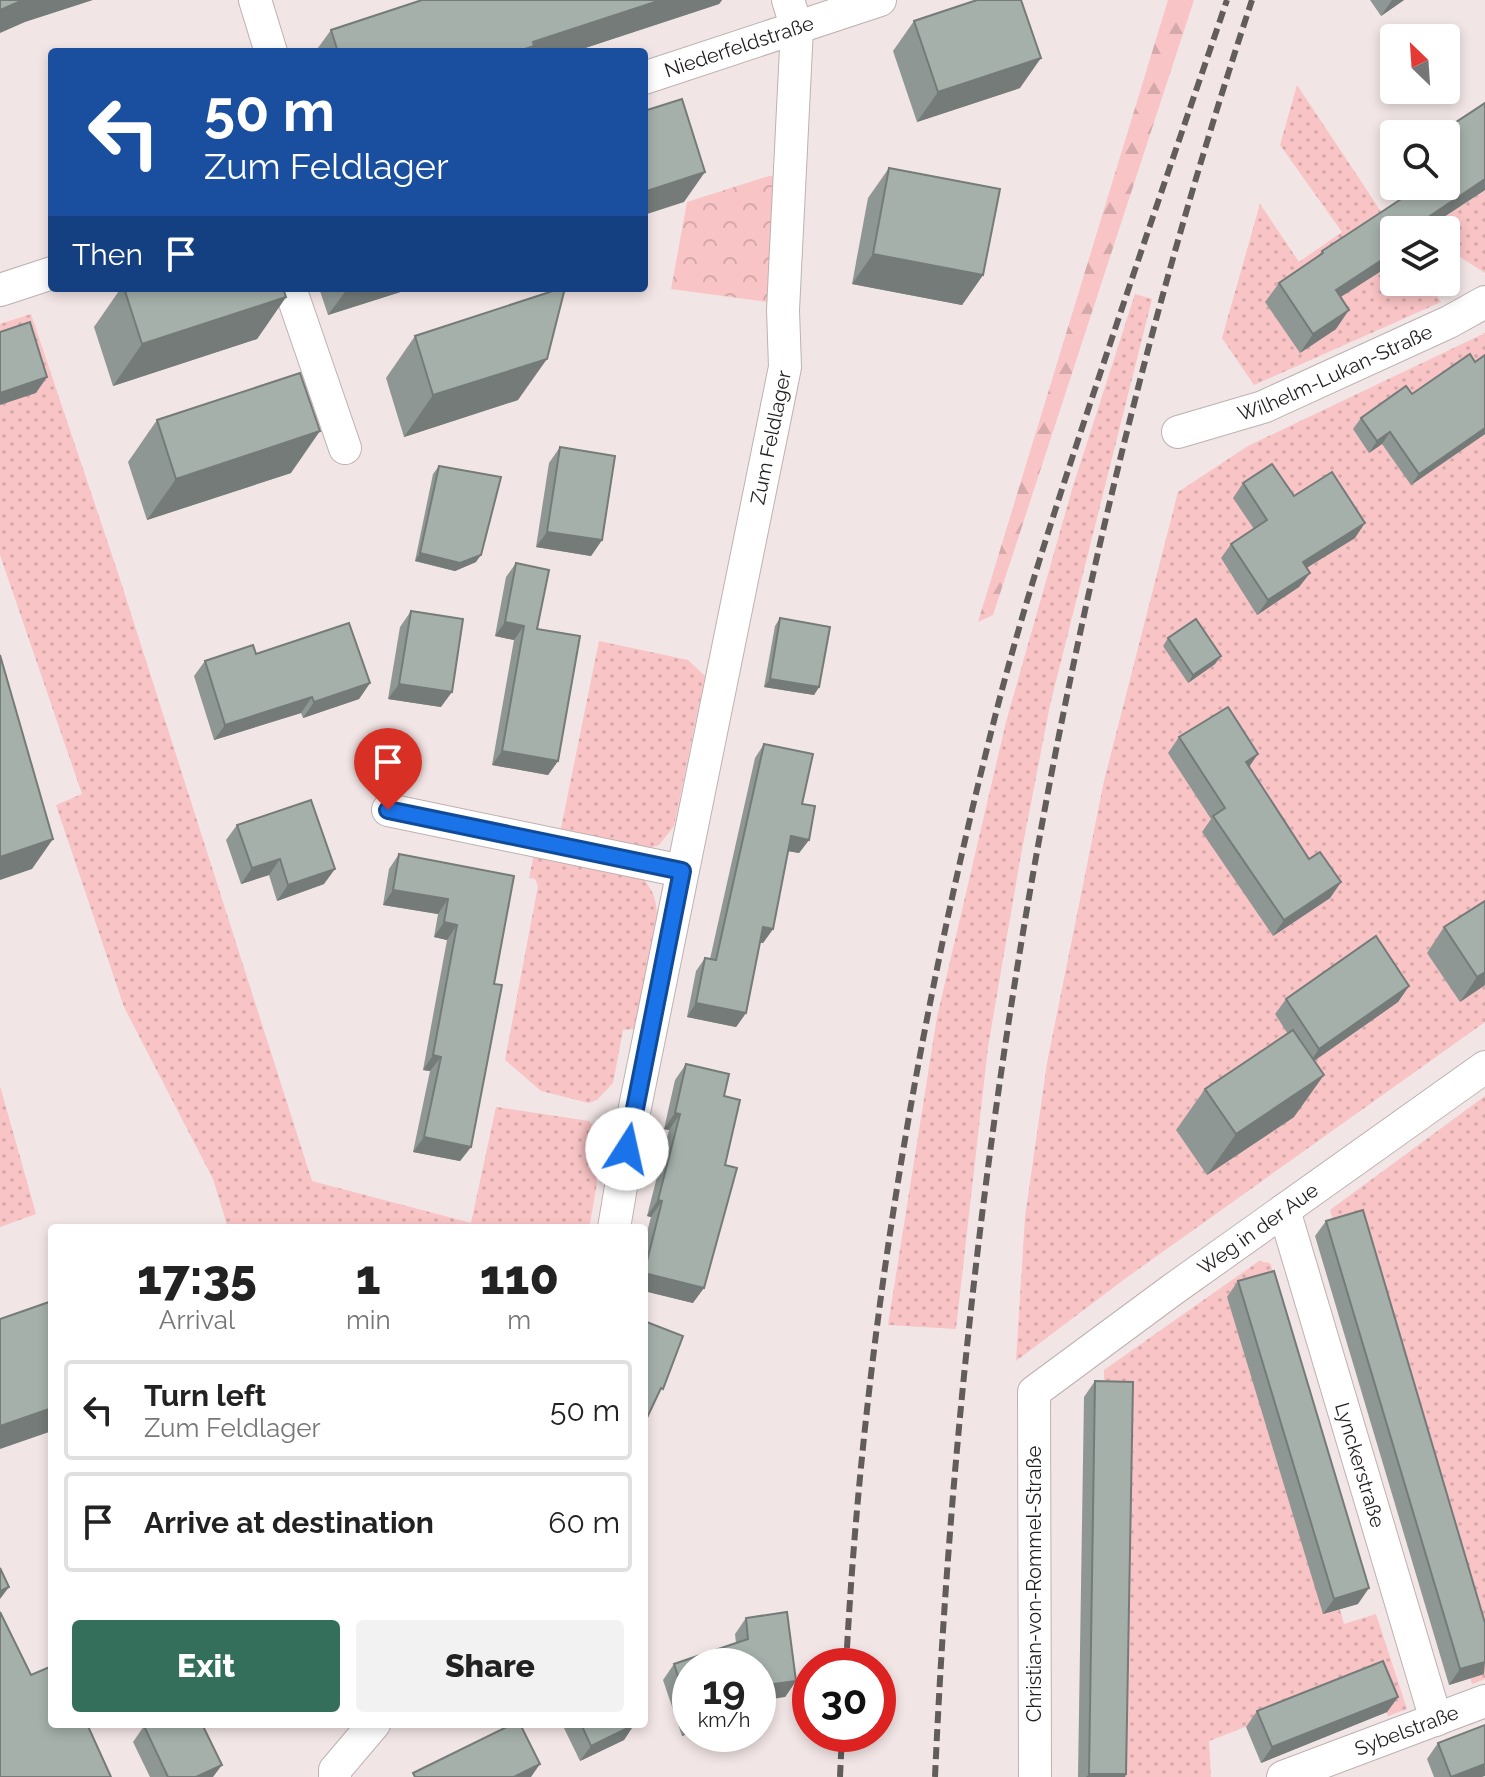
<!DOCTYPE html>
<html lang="en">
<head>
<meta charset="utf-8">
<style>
  body { margin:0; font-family:Raleway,sans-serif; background:#f2f2f2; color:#222; height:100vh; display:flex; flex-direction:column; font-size:30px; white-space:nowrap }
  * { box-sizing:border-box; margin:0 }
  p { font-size:26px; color:#767676 }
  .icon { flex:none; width:44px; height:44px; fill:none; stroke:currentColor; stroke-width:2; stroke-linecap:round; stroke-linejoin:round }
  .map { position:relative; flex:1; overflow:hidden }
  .drawer { position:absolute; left:48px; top:1224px; width:600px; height:504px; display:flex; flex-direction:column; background:#fff; border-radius:8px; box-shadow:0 4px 12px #0003 }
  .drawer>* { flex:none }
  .banner { position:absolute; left:48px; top:48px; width:600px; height:244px; border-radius:8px; box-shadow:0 4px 12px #0003; background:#1a4fa0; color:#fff; overflow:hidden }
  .needle { width:52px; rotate:335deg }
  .controls { position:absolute; left:1380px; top:24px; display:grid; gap:16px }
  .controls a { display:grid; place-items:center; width:80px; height:80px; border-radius:8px; background:#fff; box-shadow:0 4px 12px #0003; font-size:40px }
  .speed { position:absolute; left:672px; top:1648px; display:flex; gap:16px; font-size:40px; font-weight:700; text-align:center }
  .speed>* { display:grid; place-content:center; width:104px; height:104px; border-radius:50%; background:#fff; box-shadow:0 4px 12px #0003; line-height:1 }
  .speed small { font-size:20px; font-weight:400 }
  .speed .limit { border:12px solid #d22; background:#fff; color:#111 }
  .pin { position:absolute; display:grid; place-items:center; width:68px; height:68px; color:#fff; margin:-82px -34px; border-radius:50% 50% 50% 0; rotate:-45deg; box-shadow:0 0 8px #0007 }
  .pin .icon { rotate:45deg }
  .me { position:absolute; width:88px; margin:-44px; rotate:10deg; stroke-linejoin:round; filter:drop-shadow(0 0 6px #0008) }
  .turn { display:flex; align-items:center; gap:28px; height:168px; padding:0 24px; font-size:36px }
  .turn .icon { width:104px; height:104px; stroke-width:2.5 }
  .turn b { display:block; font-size:56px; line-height:68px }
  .then { display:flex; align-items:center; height:76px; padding:0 24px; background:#0003; gap:16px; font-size:30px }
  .eta { display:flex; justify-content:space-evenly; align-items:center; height:136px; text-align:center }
  .eta b { font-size:48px; font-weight:800; line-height:56px }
  .button { display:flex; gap:16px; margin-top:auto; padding:16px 24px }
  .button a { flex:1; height:92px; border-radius:8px; background:#336f5b; color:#fff; font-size:32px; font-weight:800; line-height:92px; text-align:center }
  .button a+a { background:#f2f2f2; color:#222 }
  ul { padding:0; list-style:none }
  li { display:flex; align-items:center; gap:24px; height:100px; margin:0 16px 12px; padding:0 8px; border:4px solid #e0e0e0; border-radius:8px }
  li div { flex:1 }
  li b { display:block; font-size:30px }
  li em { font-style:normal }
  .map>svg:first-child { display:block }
</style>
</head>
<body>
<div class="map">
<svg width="1485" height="1777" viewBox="0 0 1485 1777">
  <defs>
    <pattern id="grass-dots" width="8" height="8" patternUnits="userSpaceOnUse" patternTransform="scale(2)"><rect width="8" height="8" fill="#f9c4c5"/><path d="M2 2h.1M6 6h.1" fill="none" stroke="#d5a8a9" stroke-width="1.8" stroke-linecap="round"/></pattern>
    <pattern id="forest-firs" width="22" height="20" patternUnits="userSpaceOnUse" patternTransform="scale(2)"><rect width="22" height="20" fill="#f9c4c5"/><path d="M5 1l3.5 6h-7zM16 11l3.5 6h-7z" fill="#d5a8a9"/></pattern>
    <pattern id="park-crowns" width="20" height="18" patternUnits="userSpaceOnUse" patternTransform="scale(2)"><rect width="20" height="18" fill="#f9c4c5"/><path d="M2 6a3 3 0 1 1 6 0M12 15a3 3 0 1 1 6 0" fill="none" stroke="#d5a8a9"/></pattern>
  </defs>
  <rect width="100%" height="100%" fill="#f2e5e5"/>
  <g fill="url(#grass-dots)">
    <polygon points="1297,85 1394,231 1394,282 1428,282 1441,302 1254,385 1222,338 1260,204 1299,262 1342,232 1280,145"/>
    <polygon points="1485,190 1485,273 1446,248 1446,230 1425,230"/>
    <polygon points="1135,294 1152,299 1050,705 1020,860 988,1047 956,1329 888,1325 937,1017 1006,722 1073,486"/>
    <polygon points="31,314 119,576 312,1181 471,1223 496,1107 589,1121 594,1127 597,1184 589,1228 228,1228 213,1179 124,1007 56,805 82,794 0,555 0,324"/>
    <polygon points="1485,333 1485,1022 1126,1278 1016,1361 1025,1217 1047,1063 1104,781 1178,492 1248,446"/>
    <polygon points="599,641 688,660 705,676 674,826 659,845 647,849 560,833"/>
    <path d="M534,854L642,878C653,889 656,899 657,914L634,1029L623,1030L613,1083L597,1100L589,1103L541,1091L505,1060L538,886L535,879L529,878Z"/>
    <polygon points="0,1086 36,1214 0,1227"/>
    <polygon points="1485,1096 1485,1679 1472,1684 1330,1210"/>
    <polygon points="1259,1261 1270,1263 1278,1285 1253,1294 1344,1624 1376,1614 1407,1709 1388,1716 1373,1677 1209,1741 1211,1777 1105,1777 1104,1370"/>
  </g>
  <polygon fill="url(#forest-firs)" points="1168,0 1194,0 993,615 978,622"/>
  <polygon fill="url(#park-crowns)" points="769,176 779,177 767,302 671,289 687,202"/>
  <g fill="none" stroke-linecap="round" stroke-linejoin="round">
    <defs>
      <g id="minor">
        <polyline points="255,0 271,52"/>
        <path id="s1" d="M644,78L880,0"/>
        <polyline points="290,288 345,448"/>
        <polyline points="0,290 52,273"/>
        <path id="s2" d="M1178,432L1263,407L1449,322L1485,302"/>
        <polyline points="388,810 682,871"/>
        <path id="s3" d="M1284,1210L1436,1720"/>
        <path id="s4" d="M614,1228L632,1122L785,367L783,310L797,28L788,0"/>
        <polyline points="335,1777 335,1770 374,1724"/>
        <path id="s5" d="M1035,1777L1034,1392L1172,1290L1485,1067"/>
        <path id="s6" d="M1283,1777L1485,1701"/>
      </g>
    </defs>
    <use href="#minor" stroke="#beb1b1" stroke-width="34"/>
    <use href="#minor" stroke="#fff" stroke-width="32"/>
    <g stroke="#625c5c" stroke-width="6" stroke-dasharray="12 6" stroke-linecap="butt">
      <path d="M846,1666C863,1341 917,1020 998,705C1028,589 1067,473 1105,359C1145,239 1186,120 1227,0"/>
      <polyline points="840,1777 842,1734"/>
      <path d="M935,1777C962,1174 1062,574 1252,0"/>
    </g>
  </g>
  <g fill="#8e9793">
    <polygon points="422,0 722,0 719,4 573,52 315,52 331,30"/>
    <polygon points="1370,0 1404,0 1381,16"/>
    <polygon points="914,21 1020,88 917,122 893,51"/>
    <polygon points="1485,103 1485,190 1424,230 1394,230 1394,258 1389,266 1340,297 1336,329 1300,353 1265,302 1279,283 1318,256 1322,251 1400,200 1393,189 1395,186 1446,186 1446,134 1441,134 1444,130"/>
    <polygon points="889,168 983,275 962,305 852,284 868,198"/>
    <polygon points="121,288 283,288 286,297 257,339 113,386 94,327"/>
    <polygon points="319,288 413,288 328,315"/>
    <polygon points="415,336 518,400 404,437 386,378"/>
    <polygon points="1412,394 1485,434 1411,485 1382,444 1369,453 1353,429 1361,418"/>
    <polygon points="157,420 291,473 147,520 128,462"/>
    <polygon points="560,447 602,540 591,556 536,547 549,463"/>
    <polygon points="439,466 476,562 455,571 415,561 433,474"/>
    <polygon points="1243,483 1294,496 1355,538 1306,568 1310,573 1299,587 1257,615 1221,558 1231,544 1254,529 1233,498"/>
    <polygon points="516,563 537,629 558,761 548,775 492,765 514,640 495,636 506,577"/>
    <polygon points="411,611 441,707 388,699 400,627"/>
    <polygon points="780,618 819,687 814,695 764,687 775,626"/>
    <polygon points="1168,638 1215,664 1188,683 1163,646"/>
    <polygon points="256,654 370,683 359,699 303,718 301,713 214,740 194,676 205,661"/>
    <polygon points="1179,737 1249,767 1309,859 1341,882 1330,898 1273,936 1202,832 1211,819 1168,753"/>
    <polygon points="764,744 802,804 809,840 799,853 788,851 773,929 763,943 760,942 746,1013 736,1027 687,1017 696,971 705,958 710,959 755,758"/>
    <polygon points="237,825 324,884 277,901 269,875 241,884 226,840"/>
    <polygon points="399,854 514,876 494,984 471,1147 460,1161 413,1152 430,1071 423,1070 447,940 434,937 438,914 383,905 389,869"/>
    <polygon points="1444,927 1485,985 1460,1002 1427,953"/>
    <polygon points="1409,986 1398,1002 1314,1061 1294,1117 1207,1175 1176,1130 1205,1089 1288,1034 1275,1014 1286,999"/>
    <polygon points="686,1064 724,1096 693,1303 644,1291 644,1243 651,1217 647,1216 669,1130 664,1129 675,1080"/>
    <polygon points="1326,1221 1484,1674 1449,1685 1315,1236"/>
    <polygon points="1238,1281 1358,1604 1323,1614 1227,1297"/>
    <polygon points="1095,1381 1126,1774 1125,1777 1078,1777 1084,1397"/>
    <polygon points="746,1618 796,1681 785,1697 690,1666 690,1733 682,1736 663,1680 674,1664 736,1643 735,1634"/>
    <polygon points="1398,1697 1387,1712 1261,1763 1246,1727 1257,1711"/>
    <polygon points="562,1724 634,1724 624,1740 580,1761"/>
    <polygon points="144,1726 213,1777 150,1777 133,1742"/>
    <polygon points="1438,1743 1482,1777 1434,1777 1427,1759"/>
  </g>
  <g fill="#747b78">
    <polygon points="23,0 93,0 25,22 0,33 0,10"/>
    <polygon points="661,0 722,0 719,4 573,52 516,52 533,42"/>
    <polygon points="1392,0 1404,0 1381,16"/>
    <polygon points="1041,58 1020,88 917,122 938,92"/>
    <polygon points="705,172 684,202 644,215 644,192"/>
    <polygon points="1485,179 1485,190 1424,230 1409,230"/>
    <polygon points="1394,252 1394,258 1389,266 1322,309 1336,290"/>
    <polygon points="873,254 983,275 962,305 852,284"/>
    <polygon points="348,288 413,288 328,315"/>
    <polygon points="286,297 257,339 113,386 142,344"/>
    <polygon points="1349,310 1336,329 1300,353 1313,334"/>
    <polygon points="547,359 518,400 404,437 433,395"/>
    <polygon points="47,377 36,393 0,405 0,393"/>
    <polygon points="1485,428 1485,434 1411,485 1419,474"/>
    <polygon points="320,431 291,473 147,520 176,479"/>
    <polygon points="1390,432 1382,444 1369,453 1377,441"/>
    <polygon points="1365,523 1355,538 1292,577 1303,562"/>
    <polygon points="547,532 602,540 591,556 536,547"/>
    <polygon points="420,553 481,555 476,562 455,571 415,561"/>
    <polygon points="1310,573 1299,587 1257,615 1268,600"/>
    <polygon points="505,622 524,626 514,640 495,636"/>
    <polygon points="1221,656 1215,664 1188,683 1193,675"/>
    <polygon points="770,679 819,687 814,695 764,687"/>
    <polygon points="370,683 359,699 303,718 314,702"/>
    <polygon points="399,684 452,692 441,707 388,699"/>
    <polygon points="312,697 301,713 214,740 225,725"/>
    <polygon points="502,751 558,761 548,775 492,765"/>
    <polygon points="1258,754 1247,770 1246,762"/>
    <polygon points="791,836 809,840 799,853 782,850"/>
    <polygon points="53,839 32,869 0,880 0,857"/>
    <polygon points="280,859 269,875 241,884 252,868"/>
    <polygon points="335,869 324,884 277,901 288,885"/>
    <polygon points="1341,882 1330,898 1273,936 1284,920"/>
    <polygon points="393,890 448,899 438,914 383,905"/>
    <polygon points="444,922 457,925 447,940 434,937"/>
    <polygon points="763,927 773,929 763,943 753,941"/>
    <polygon points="1485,972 1485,985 1460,1002 1477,977"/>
    <polygon points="1409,986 1398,1002 1308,1065 1319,1049"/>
    <polygon points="696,1003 746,1013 736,1027 687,1017"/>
    <polygon points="433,1055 441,1057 430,1071 423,1070"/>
    <polygon points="1324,1075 1294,1117 1207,1175 1236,1134"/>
    <polygon points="675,1113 680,1114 669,1130 664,1129"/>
    <polygon points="424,1137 471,1147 460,1161 413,1152"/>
    <polygon points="658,1200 662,1201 651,1217 647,1216"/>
    <polygon points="644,1273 704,1288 693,1303 644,1291"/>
    <polygon points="52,1408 52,1431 0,1449 0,1426"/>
    <polygon points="9,1587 0,1599 0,1591"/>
    <polygon points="1369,1588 1358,1604 1323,1614 1334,1599"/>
    <polygon points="1485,1662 1484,1674 1449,1685 1460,1669"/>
    <polygon points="796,1681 785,1697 758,1701 758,1686"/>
    <polygon points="1398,1697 1387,1712 1261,1763 1272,1747"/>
    <polygon points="634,1725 624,1740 580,1761 591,1746"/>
    <polygon points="690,1725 690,1733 682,1736"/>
    <polygon points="540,1764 531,1777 514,1777"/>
    <polygon points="1485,1764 1485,1776 1482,1777 1453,1777"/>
    <polygon points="222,1765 213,1777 196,1777"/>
    <polygon points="1089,1774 1126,1774 1125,1777 1086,1777"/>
  </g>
  <g fill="#a5b0ab" stroke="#747b78" stroke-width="2">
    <polygon points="0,0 23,0 0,10"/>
    <polygon points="422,0 661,0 533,42 534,46 516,52 338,52 331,30"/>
    <polygon points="977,0 1021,0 1041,58 938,92 914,21"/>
    <polygon points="682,99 705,172 644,192 644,111"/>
    <polygon points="1485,103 1485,179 1409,230 1394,230 1394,252 1336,290 1349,310 1313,334 1279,283 1323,253 1322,251 1418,188 1417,186 1446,186 1446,143 1450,140 1444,130"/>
    <polygon points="889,168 1000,189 983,275 873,254"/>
    <polygon points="124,288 283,288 286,297 142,344"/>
    <polygon points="562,288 565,288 547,359 433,395 415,336"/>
    <polygon points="30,322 47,377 0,393 0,332"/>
    <polygon points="1470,354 1475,362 1485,355 1485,428 1419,474 1390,432 1377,441 1361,418 1406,386 1412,394"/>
    <polygon points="300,373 320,431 176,479 157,420"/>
    <polygon points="560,447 615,456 602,540 547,532"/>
    <polygon points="1272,464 1294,496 1332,472 1365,523 1303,562 1310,573 1268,600 1231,544 1267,520 1243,483"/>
    <polygon points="439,466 501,477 481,555 460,563 420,553"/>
    <polygon points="516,563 549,570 537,629 580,636 558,761 502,751 524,626 505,622"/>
    <polygon points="411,611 463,619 452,692 399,684"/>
    <polygon points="780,618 830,627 819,687 770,679"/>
    <polygon points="1196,619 1221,656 1193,675 1168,638"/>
    <polygon points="349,623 370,683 314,702 312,697 225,725 205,661 253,645 256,654"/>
    <polygon points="0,655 53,839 0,857"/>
    <polygon points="1228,707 1258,754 1246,762 1309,859 1320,852 1341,882 1284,920 1213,816 1225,808 1179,737"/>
    <polygon points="764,744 813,754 802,804 815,806 809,840 791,836 773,929 763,927 746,1013 696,1003 705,958 716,960"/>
    <polygon points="311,800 335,869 288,885 280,859 252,868 237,825"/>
    <polygon points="399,854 514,876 494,984 502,985 471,1147 424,1137 441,1057 433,1055 457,925 444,922 448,899 393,890"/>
    <polygon points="1485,901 1485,972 1477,977 1444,927"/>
    <polygon points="1376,936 1409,986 1319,1049 1286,999"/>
    <polygon points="1293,1030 1324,1075 1236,1134 1205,1089"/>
    <polygon points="686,1064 729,1074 724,1096 740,1100 725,1165 737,1168 704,1288 644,1273 662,1201 658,1200 680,1114 675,1113"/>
    <polygon points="1363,1210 1485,1623 1485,1662 1460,1669 1326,1221"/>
    <polygon points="1274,1271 1369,1588 1334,1599 1238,1281"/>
    <polygon points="52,1301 52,1408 0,1426 0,1319"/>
    <polygon points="644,1321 683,1336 663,1389 661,1388 644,1424"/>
    <polygon points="1095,1381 1133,1382 1126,1774 1089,1774"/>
    <polygon points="0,1568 9,1587 0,1591"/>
    <polygon points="0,1612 31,1675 52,1666 52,1724 87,1724 111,1777 0,1777"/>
    <polygon points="787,1612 796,1681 758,1686 758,1666 690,1666 690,1711 674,1664 748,1639 746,1618"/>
    <polygon points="1383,1661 1398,1697 1272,1747 1257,1711"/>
    <polygon points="149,1724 202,1724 222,1765 196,1777 168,1777 144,1726"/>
    <polygon points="513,1724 520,1724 540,1764 514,1777 415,1777 413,1773"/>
    <polygon points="581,1724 634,1724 634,1725 591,1746"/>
    <polygon points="1485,1725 1485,1764 1451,1777 1438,1743"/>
  </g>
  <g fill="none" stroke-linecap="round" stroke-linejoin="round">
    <defs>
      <polyline id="route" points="388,810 682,871 627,1149"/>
    </defs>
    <use href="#route" stroke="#114b97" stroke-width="20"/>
    <use href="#route" stroke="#1a73e8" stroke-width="14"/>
  </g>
  <g text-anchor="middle" stroke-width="6" stroke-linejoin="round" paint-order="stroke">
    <g font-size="20" fill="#221e1e" stroke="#fff">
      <text dy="7" stroke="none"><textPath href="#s1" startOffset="100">Niederfeldstraße</textPath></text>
      <text dy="7" stroke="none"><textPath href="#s2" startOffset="168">Wilhelm-Lukan-Straße</textPath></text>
      <text dy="7" stroke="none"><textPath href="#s4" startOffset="806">Zum Feldlager</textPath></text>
      <text dy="7" stroke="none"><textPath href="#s5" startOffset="662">Weg in der Aue</textPath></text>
      <text dy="7" stroke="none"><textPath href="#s3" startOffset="266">Lynckerstraße</textPath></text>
      <text transform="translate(1034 1584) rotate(-90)" y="7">Christian-von-Rommel-Straße</text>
      <text dy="7" stroke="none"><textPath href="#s6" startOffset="132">Sybelstraße</textPath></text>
    </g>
  </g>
</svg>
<div class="controls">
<a><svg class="needle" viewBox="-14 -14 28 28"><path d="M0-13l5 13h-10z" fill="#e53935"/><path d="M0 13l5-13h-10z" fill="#767676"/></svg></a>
<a><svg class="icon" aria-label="search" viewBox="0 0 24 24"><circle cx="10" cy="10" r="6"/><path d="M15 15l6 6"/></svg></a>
<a><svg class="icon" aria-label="layers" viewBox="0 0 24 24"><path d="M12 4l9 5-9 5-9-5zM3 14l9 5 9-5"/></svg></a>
</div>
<div class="speed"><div>19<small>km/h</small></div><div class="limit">30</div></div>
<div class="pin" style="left:388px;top:810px;background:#d93025"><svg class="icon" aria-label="arrive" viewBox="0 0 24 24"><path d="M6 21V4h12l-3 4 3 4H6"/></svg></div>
<svg class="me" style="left:627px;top:1149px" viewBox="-20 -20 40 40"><circle r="19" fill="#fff"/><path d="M0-13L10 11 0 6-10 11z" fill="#1a73e8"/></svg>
<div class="banner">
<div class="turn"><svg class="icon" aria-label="left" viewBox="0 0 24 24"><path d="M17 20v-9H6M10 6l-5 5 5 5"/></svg><div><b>50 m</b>Zum Feldlager</div></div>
<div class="then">Then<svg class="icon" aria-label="arrive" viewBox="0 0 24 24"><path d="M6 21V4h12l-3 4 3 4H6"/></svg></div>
</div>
<section class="drawer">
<div class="eta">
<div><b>17:35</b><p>Arrival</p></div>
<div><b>1</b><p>min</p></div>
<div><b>110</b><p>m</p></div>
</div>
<ul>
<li><svg class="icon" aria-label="left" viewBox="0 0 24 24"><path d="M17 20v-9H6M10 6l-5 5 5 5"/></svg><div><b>Turn left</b><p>Zum Feldlager</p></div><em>50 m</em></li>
<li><svg class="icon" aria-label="arrive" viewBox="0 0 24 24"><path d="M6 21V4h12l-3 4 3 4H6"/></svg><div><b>Arrive at destination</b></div><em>60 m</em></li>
</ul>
<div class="button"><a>Exit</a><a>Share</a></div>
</section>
</div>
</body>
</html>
